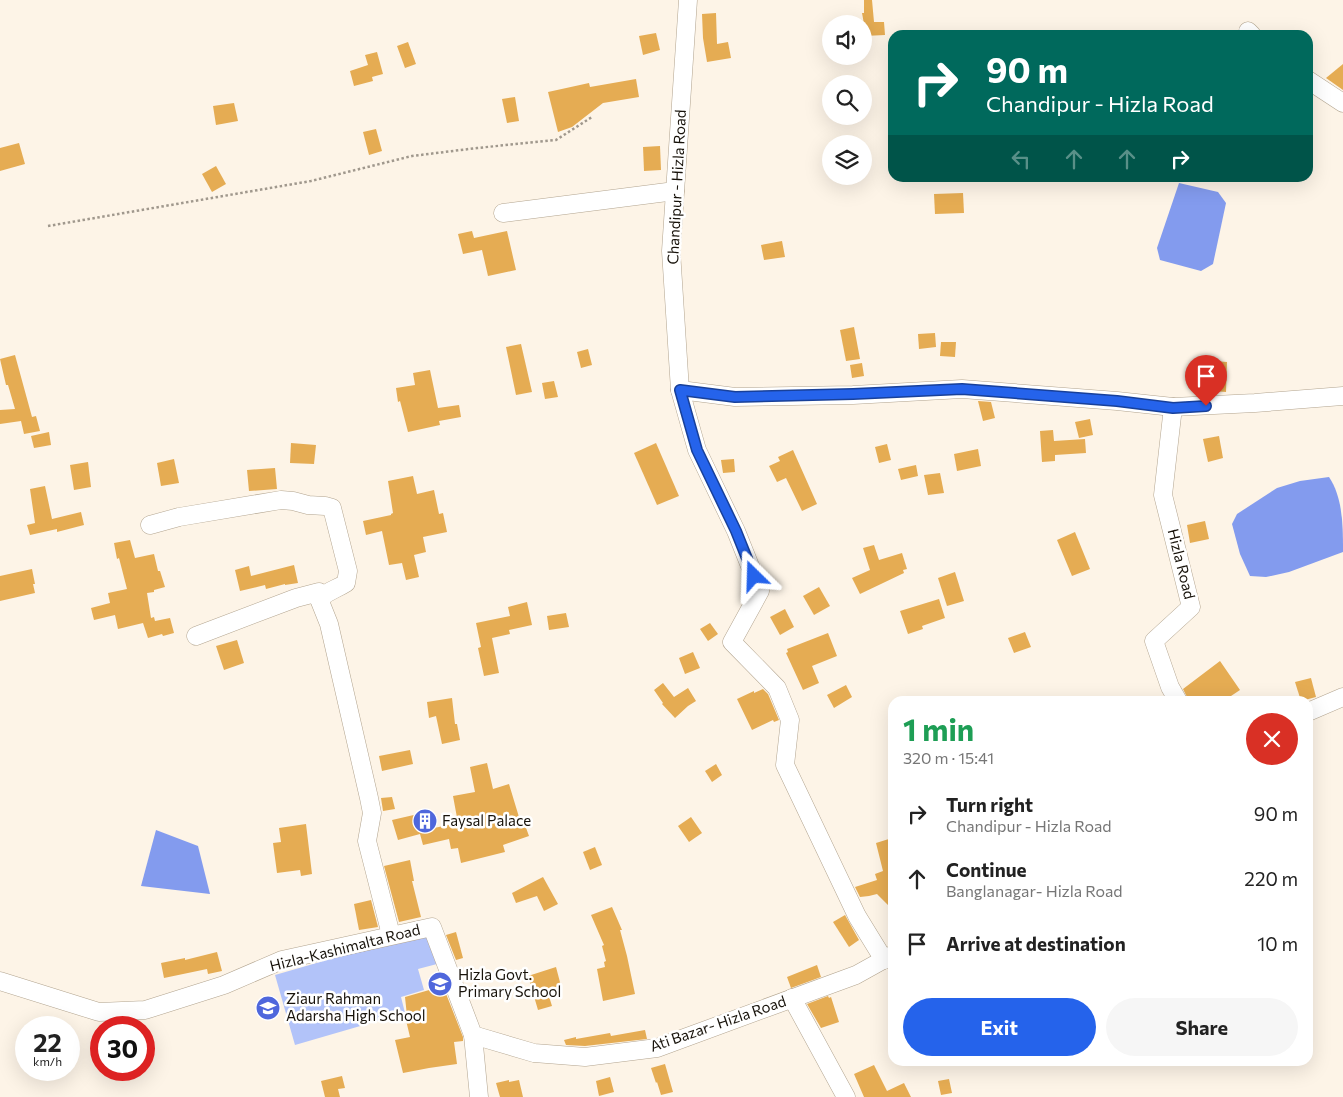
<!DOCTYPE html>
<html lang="en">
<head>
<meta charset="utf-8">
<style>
  body { margin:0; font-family:Commissioner,sans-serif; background:#f6f6f6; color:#222; height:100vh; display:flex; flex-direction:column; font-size:19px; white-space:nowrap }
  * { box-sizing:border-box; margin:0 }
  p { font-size:16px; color:#767676 }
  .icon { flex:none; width:28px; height:28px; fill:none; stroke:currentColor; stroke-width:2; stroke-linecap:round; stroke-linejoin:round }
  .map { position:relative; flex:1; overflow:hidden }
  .details { position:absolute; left:888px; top:696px; width:425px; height:370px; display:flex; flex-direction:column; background:#fff; border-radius:15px; box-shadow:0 5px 20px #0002 }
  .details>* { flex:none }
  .guide { position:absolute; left:888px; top:30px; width:425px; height:152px; border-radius:15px; box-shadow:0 5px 20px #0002; background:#00695c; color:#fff; overflow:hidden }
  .tools { position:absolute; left:822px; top:15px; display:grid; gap:10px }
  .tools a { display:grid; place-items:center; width:50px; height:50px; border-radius:50%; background:#fff; box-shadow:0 5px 20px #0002; font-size:25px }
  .speed { position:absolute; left:15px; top:1016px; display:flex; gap:10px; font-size:25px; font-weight:700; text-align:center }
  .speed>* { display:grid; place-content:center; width:65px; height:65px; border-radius:50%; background:#fff; box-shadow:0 5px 20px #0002; line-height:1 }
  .speed small { font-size:12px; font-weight:400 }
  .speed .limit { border:8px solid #d22; background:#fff; color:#111 }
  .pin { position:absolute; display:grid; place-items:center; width:42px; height:42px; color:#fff; margin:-51px -21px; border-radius:50% 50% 50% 0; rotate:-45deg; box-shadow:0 0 5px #0007 }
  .pin .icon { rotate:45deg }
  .me { position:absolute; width:55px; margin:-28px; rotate:338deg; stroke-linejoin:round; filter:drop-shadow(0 0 4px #0008) }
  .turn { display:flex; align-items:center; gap:18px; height:105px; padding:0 15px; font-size:22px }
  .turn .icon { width:65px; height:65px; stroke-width:2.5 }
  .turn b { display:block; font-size:35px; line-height:42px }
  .lanes { display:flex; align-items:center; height:48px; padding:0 15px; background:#0003; justify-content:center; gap:25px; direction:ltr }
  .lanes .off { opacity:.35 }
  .round { display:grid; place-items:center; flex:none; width:52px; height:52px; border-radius:26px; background:#f6f6f6 }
  .headline { display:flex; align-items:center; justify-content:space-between; height:85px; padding:0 15px }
  h1 { font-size:30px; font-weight:700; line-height:38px; color:#1e9e55 }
  .primary-button { display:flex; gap:10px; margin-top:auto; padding:10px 15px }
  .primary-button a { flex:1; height:58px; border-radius:30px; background:#2563eb; color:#fff; font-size:20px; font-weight:700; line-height:58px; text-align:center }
  .primary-button a+a { background:#f6f6f6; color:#222 }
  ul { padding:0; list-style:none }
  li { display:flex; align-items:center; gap:15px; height:65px; padding:0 15px }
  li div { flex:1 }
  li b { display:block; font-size:19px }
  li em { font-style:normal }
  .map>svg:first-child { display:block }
</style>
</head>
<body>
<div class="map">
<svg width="1343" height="1097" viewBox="0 0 1343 1097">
  <rect width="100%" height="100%" fill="#fdf4e7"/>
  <polygon fill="#b2c3f9" points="427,931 437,964 418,969 424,990 401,997 405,1013 295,1045 275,975"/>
  <g fill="#839bee">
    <polygon points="1179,183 1218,192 1226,203 1213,264 1201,271 1160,260 1157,248"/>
    <path d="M1329,477C1343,498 1343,526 1343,552L1289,572L1266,577L1250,576L1240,554L1232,524L1237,514L1277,488L1300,481Z"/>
    <polygon points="156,830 198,846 210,894 141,886"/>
  </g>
  <g fill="#e5ac53">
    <polygon points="864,0 872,0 874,22 884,22 885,35 864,36 864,24 862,13 864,13"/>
    <polygon points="716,13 717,44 728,42 731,58 707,62 703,38 702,14"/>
    <polygon points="656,33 660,50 643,55 639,36"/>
    <polygon points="408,42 416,64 405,68 397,46"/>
    <polygon points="377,52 383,74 372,77 373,81 354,86 350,71 368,65 365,55"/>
    <polygon points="1343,64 1343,90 1326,78"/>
    <polygon points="636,79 639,97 603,103 572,127 558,132 548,92 589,83 590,87"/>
    <polygon points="515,97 519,121 507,123 502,99"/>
    <polygon points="234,103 238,121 216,125 213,106"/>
    <polygon points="376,129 382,151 369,155 363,132"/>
    <polygon points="19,143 25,164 0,171 0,148"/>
    <polygon points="660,146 661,170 644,171 643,147"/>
    <polygon points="216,166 226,184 212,192 202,174"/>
    <polygon points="963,193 964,213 935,214 934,194"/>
    <polygon points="472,231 474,238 507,231 516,270 488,276 482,250 463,254 458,234"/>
    <polygon points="782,241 785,257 764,260 761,245"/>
    <polygon points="854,327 860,359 846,361 840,330"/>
    <polygon points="935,333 936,347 919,349 918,334"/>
    <polygon points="941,342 956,342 955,357 940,356"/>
    <polygon points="521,344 532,392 516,395 506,347"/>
    <polygon points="588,349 592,365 581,368 577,352"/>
    <polygon points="15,355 32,417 36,416 40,431 24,434 21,421 0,424 0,410 15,409 8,385 6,385 0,359"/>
    <polygon points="1214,361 1227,362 1226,392 1213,391 1213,382 1191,385 1189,368 1214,365"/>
    <polygon points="862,363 864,376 852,378 850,365"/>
    <polygon points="430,370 438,408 459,405 461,417 439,421 440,425 408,432 400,401 398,402 396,388 415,385 413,373"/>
    <polygon points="554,381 558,397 545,399 542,383"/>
    <polygon points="978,401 991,402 995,418 983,421"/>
    <polygon points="1090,419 1093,435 1079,438 1075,422"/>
    <polygon points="1053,430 1054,441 1085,439 1086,453 1055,455 1055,461 1042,462 1040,431"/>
    <polygon points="49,432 51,445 34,448 31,436"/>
    <polygon points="1219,436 1223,458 1208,462 1203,439"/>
    <polygon points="291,443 316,445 314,464 290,463"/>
    <polygon points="656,443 679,496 657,505 634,453"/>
    <polygon points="887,444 891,460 879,463 875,447"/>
    <polygon points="978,449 981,466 957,471 954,454"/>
    <polygon points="793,450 817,504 802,511 786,478 777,482 769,466 780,461 778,457"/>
    <polygon points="174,459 179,483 161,486 157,463"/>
    <polygon points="734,459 735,472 723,473 721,460"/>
    <polygon points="88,462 91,487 74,490 70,465"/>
    <polygon points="916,465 918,476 901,480 898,469"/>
    <polygon points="275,468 277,489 249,491 247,470"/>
    <polygon points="940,473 944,493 928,495 924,475"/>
    <polygon points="413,476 417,494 434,490 439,514 443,513 447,532 423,537 426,552 414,555 419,577 406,580 402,563 389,565 382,531 366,535 363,521 391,515 391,514 393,513 388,481"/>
    <polygon points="45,486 52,519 81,512 84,525 57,532 57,529 30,535 27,525 35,523 30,489"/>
    <polygon points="1205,521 1209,539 1190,543 1187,525"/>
    <polygon points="1075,532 1090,569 1072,576 1057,540"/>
    <polygon points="130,540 135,558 154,554 158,571 160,571 165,587 154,590 154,592 147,593 151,618 154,617 155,621 170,618 174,633 163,636 162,634 148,638 143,623 118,629 115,615 94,620 91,608 110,603 108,593 127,589 119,558 117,559 114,543"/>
    <polygon points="874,545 879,560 902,553 907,569 903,570 904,573 860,594 852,578 870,570 863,548"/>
    <polygon points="294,565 298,583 285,585 285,584 266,589 265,585 240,591 235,570 249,566 251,576"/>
    <polygon points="32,569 35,584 33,584 35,593 0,601 0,576"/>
    <polygon points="955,572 964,601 947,606 938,578"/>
    <polygon points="819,587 830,606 814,615 803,596"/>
    <polygon points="939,599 945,618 922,626 923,629 908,634 900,611"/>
    <polygon points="527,602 532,625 509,630 510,634 492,638 499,673 484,676 478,648 481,647 476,623 510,616 508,607"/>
    <polygon points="785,609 794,627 780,635 770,617"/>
    <polygon points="566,613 569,627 549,630 547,616"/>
    <polygon points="710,623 718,634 708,641 700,629"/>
    <polygon points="1025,632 1031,647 1014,653 1008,638"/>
    <polygon points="828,633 837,656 812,666 819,683 803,690 786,653 788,652 787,649"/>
    <polygon points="237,640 244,663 224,670 216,646"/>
    <polygon points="693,652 700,668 685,674 679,658"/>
    <polygon points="1220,661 1240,690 1228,698 1228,697 1220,701 1189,701 1183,689"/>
    <polygon points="1311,678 1316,697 1301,701 1295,682"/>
    <polygon points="663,683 674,697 688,688 696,701 688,706 675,718 662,704 663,703 654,690"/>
    <polygon points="846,685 852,697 834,708 827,695"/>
    <polygon points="763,689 768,694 779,720 774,722 773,720 752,730 737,699 754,691 754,693"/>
    <polygon points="452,698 455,724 457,724 460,740 442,744 436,716 429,718 427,702"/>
    <polygon points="410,750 413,764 382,771 379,756"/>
    <polygon points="487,763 493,789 509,784 522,827 525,825 529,836 503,845 505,852 461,863 458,848 451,849 449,839 423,845 420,834 398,840 392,820 431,811 434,828 458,823 453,796 475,792 470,767"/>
    <polygon points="716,764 722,775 712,782 705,771"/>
    <polygon points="392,797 395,809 383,811 381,798"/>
    <polygon points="691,817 702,833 689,842 678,826"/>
    <polygon points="306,824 312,874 301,876 300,870 277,873 273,843 281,842 279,828"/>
    <polygon points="892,838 892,909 877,894 869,896 860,897 855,887 877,880 875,874 883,871 876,843"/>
    <polygon points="595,847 602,865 590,870 583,852"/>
    <polygon points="410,860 414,881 412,881 421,917 399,922 384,866"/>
    <polygon points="543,877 558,904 544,911 537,896 516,903 512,893"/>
    <polygon points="371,900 378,927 359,930 354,904"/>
    <polygon points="612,907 622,930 620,930 627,956 635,994 603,1001 597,969 605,967 604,962 606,961 602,946 604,945 591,915"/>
    <polygon points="845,915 859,940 849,947 833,922"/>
    <polygon points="456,932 463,958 456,960 446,935"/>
    <polygon points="217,952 222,971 208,974 207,969 164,978 161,963 185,958 185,960"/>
    <polygon points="817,965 821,977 791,988 787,977"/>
    <polygon points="556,967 561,986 547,990 552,1006 538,1010 528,976"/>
    <polygon points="443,986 463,1037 463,1041 454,1042 457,1064 429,1068 403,1073 395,1040 410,1037 405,1016 407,1016 405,997"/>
    <polygon points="828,996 829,998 831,997 839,1022 821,1028 807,1004"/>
    <polygon points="645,1030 647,1039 585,1046 566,1045 564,1040 576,1037 576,1039 610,1033 611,1036"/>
    <polygon points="665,1064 673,1092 661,1095 657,1082 656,1083 651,1068"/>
    <polygon points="874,1065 887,1091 904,1083 911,1097 864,1097 854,1074"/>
    <polygon points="342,1076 345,1088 338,1089 340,1097 325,1097 321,1081"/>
    <polygon points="610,1077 614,1092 599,1096 596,1081"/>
    <polygon points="949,1079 952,1093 941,1095 938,1081"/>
    <polygon points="509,1080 509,1082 519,1080 523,1097 500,1097 496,1083"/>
  </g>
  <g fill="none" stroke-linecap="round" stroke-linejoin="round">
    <defs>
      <g id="minor">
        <polyline points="688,0 671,251 680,390 697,450 736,531 760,591 732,642 777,688 790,720 785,765 857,916 884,960"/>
        <polyline points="1248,31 1252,35"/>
        <polyline points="1308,80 1343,103"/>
        <polyline points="503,213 675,191"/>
        <polyline points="680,390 735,397 853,395 962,389 1117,401 1173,407 1255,403 1343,396"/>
        <polyline points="1173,407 1163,495 1191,607 1154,641 1170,687 1178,701"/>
        <path d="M150,525L179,517L281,500L293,501L308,505L325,506L332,508L348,571L346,583C335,590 329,590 319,599L329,624L369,798L372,813L367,841L391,935"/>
        <polyline points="196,636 296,598 319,592 319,599"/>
        <polyline points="1308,712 1343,697"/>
        <polyline points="0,981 99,1012 145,1010 224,985 282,960 432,927 473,1035 534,1053 585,1057 657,1048 856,975 892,955"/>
        <polyline points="792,998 846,1097"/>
        <polyline points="473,1035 479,1097"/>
      </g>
    </defs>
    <use href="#minor" stroke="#b2a48f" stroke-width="19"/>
    <polyline stroke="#a0988d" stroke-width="2.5" stroke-dasharray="2.5 2.5" stroke-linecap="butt" points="48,226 311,181 412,156 477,148 556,140 592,117"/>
    <use href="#minor" stroke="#fff" stroke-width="18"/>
  </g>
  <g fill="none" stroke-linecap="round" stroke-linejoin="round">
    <defs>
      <polyline id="route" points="754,576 736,531 697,450 680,390 735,397 853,394 962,389 1117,401 1173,408 1206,406"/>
    </defs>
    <use href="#route" stroke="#184099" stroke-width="12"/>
    <use href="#route" stroke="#2563eb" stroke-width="9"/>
  </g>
  <defs>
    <symbol id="building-disc" viewBox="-11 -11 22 22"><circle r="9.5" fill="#4f67dc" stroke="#fff"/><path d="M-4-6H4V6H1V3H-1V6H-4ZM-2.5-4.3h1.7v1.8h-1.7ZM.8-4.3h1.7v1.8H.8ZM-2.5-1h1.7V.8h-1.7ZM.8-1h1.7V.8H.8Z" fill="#fff"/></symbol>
    <symbol id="school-disc" viewBox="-11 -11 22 22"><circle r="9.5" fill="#4f67dc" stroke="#fff"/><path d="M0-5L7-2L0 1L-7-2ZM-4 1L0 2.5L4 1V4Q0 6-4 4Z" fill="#fff"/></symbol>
  </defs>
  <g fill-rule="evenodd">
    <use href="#building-disc" x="411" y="807" width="28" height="28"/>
    <use href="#school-disc" x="426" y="970" width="28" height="28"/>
    <use href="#school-disc" x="254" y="994" width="28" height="28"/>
  </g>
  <g text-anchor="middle" stroke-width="5" stroke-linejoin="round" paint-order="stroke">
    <g font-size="15" fill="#18130b" stroke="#fff">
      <text transform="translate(677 187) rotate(-87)" y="5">Chandipur - Hizla Road</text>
      <text transform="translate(1181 564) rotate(76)" y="5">Hizla Road</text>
      <text transform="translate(345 948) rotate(-14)" y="5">Hizla-Kashimalta Road</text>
      <text transform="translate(718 1024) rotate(-19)" y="5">Ati Bazar- Hizla Road</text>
    </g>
    <g font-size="15" fill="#18130b" stroke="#fff" text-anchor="start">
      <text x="442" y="826">Faysal Palace</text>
      <text x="458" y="980">Hizla Govt.<tspan x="458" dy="17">Primary School</tspan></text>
      <text x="286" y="1004">Ziaur Rahman<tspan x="286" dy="17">Adarsha High School</tspan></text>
    </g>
  </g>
</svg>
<div class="tools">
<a><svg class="icon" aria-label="sound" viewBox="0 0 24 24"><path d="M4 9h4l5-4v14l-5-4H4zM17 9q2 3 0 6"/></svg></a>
<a><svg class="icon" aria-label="search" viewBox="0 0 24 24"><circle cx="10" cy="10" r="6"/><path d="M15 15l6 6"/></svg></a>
<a><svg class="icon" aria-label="layers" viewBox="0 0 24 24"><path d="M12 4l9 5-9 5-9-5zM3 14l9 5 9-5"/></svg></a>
</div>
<div class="speed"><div>22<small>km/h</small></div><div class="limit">30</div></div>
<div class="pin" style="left:1206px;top:406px;background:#d93025"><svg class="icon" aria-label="arrive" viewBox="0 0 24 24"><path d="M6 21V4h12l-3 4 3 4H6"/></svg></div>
<svg class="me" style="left:754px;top:576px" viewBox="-20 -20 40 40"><path d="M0-17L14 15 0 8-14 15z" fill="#2563eb" stroke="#fff" stroke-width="4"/></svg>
<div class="guide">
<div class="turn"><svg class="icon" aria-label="right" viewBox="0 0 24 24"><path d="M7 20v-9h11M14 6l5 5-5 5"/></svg><div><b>90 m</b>Chandipur - Hizla Road</div></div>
<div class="lanes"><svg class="icon off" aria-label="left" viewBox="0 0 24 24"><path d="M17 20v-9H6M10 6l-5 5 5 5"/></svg><svg class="icon off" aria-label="ahead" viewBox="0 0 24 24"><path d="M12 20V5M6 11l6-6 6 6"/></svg><svg class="icon off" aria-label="ahead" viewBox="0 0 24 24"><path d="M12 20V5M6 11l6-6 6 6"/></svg><svg class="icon" aria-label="right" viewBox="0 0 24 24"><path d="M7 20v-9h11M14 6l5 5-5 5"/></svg></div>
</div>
<section class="details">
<div class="headline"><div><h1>1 min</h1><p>320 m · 15:41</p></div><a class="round" style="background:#d93025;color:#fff"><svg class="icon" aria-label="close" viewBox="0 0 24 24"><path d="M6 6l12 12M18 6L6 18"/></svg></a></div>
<ul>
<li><svg class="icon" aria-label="right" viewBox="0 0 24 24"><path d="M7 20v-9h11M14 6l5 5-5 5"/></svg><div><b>Turn right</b><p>Chandipur - Hizla Road</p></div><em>90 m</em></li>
<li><svg class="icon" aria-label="ahead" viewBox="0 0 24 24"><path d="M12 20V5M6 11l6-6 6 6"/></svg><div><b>Continue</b><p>Banglanagar- Hizla Road</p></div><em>220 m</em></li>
<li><svg class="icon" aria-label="arrive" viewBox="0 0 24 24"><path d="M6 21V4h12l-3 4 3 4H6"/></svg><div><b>Arrive at destination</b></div><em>10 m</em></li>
</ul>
<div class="primary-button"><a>Exit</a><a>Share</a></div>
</section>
</div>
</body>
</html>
